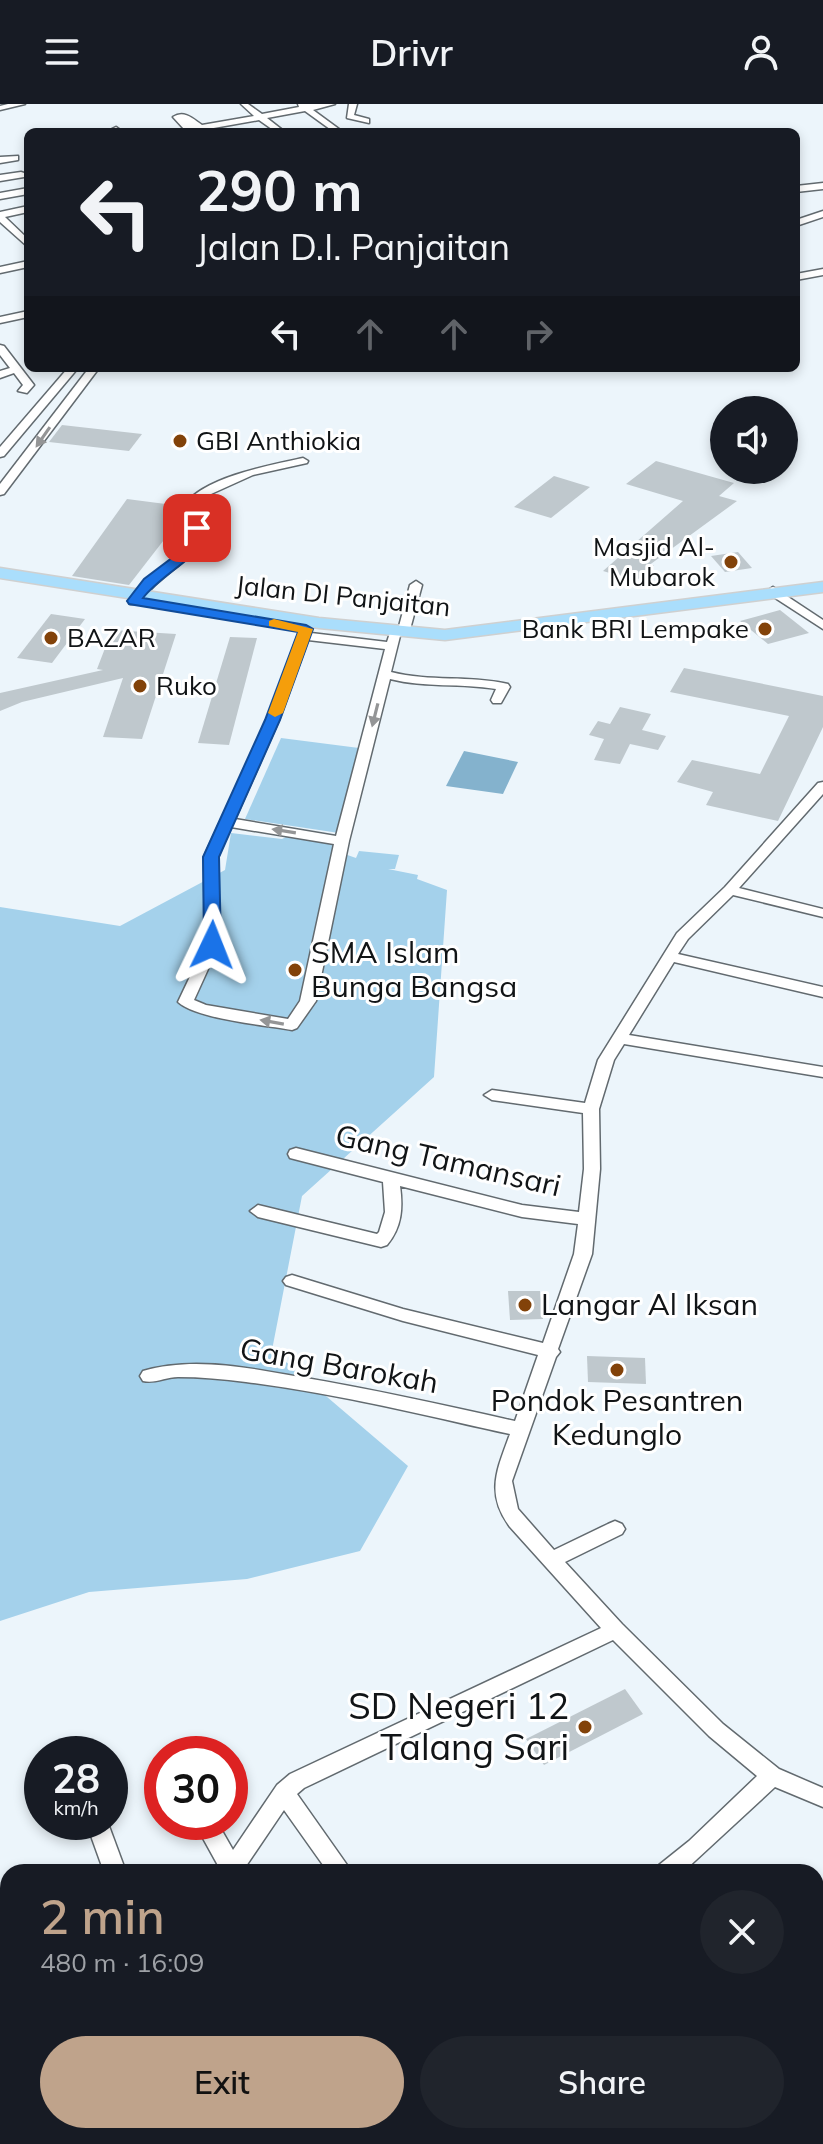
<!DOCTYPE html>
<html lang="en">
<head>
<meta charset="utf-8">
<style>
  body { margin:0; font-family:Mulish,sans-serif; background:#20242c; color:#f1f3f6; height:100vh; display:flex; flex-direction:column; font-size:30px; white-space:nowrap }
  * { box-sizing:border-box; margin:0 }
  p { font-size:26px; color:#9ea1a6 }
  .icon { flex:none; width:44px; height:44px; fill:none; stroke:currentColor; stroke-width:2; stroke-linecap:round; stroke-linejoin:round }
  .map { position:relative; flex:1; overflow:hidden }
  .panel { position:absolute; left:0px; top:1760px; width:824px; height:280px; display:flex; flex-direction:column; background:#171b24; border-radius:24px 24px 0 0; box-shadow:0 4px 12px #0003 }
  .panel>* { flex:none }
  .guide { position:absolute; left:24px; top:24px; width:776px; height:244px; border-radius:12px; box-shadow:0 4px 12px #0003; background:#171b24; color:#f1f3f6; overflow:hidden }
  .tools { position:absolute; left:710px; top:292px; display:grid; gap:16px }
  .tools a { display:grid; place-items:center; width:88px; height:88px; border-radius:50%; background:#171b24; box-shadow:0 4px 12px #0003; font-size:40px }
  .speed { position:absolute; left:24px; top:1632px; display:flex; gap:16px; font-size:40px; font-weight:700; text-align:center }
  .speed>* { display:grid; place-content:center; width:104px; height:104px; border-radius:50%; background:#171b24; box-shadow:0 4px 12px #0003; line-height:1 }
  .speed small { font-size:20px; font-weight:400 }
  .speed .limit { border:12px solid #d22; background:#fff; color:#111 }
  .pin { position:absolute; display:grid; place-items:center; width:68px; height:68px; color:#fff; margin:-34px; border-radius:16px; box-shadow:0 4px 12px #0006 }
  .me { position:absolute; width:88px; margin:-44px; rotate:2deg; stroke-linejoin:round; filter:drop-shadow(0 0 6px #0008) }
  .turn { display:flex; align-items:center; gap:28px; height:168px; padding:0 40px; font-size:36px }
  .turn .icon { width:104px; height:104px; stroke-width:2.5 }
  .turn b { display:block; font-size:56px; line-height:68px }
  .lanes { display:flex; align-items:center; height:76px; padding:0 40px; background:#0003; justify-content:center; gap:40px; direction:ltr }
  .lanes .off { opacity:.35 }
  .round { display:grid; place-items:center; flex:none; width:84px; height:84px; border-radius:42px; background:#20242c }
  .head { display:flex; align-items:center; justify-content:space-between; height:136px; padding:0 40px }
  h1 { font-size:48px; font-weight:600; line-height:60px; color:#bfa38b }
  .primary-button { display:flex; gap:16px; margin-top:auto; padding:16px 40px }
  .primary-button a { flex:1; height:92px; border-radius:48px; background:#bfa38b; color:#111; font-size:32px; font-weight:600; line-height:92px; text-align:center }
  .primary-button a+a { background:#20242c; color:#f1f3f6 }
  header { display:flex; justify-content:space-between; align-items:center; height:104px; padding:0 40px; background:#171b24; font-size:36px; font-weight:600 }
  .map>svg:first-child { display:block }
</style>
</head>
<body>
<header><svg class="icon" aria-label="menu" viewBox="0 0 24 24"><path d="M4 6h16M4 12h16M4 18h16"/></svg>Drivr<svg class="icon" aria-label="person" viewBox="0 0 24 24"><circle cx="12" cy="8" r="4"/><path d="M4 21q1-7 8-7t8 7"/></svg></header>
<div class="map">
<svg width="823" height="2040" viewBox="0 0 823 2040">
  <rect width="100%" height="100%" fill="#ecf5fb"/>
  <g fill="#a4d1eb">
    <polygon points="281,634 359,644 339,729 245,715"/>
    <polygon points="231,729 282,735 290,731 333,741 333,746 356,754 359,747 399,751 395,765 388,765 418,771 417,775 447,786 434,973 302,1092 272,1246 408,1362 360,1447 247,1475 89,1488 0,1517 0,803 120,822 225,766"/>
  </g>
  <polygon fill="#84b2cd" points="464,647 518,658 503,690 446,682"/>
  <g fill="#bfc8cd">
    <polygon points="62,321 142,330 129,347 49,338"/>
    <polygon points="656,357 734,379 719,392 737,397 648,462 654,461 636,477 603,467 683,397 626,380"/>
    <polygon points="554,372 590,383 551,414 514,403"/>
    <polygon points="127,395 181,402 184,410 129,481 72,472"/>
    <polygon points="738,448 752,464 725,468 711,452"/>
    <polygon points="780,506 809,529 768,540 740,517"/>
    <polygon points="51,510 85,515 52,559 17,554"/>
    <polygon points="112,526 176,530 142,635 103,633 123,574 22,598 0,607 0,589 103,566 97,565"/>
    <polygon points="230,533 257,534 229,641 198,639"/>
    <polygon points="684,564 823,592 823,623 778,717 706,701 713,688 677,678 692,656 760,670 789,612 670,588"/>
    <polygon points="620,603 651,610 642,626 666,632 658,646 630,640 620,660 594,656 604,635 589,631 598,617 610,620"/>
    <polygon points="508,1187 540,1187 543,1215 510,1216"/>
    <polygon points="587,1252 645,1254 646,1280 588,1278"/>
    <polygon points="625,1585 643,1610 544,1661 526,1635"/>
  </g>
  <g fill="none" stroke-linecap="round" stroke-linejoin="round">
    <defs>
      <g id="minor">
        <polygon points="8,0 25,0 0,6 0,2"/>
        <path d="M241,0H248L262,10L299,3L298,0H335L313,6L343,28H334L305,7L267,14L285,28H276L259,16L208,25V28H175L184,25L173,13C184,6 192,14 202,21L254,12Z"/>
        <polygon points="349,0 357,0 354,11 369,15 369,19 347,14"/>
        <polygon points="116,23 123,28 114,28 112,25"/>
        <polygon points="18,52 18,56 0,59 0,53"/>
        <polygon points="21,68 24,69 24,73 0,77 0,71"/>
        <polygon points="823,79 823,85 796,88 796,82"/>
        <polygon points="28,84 28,90 0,95 0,89"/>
        <polygon points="28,102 28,108 5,113 28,135 28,143 0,118 0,108"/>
        <polygon points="823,107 823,113 796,122 796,116"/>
        <polygon points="28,157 28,163 0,169 0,163"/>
        <polygon points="823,165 823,171 796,176 796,170"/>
        <polygon points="28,207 28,213 0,219 0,213"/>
        <polygon points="0,241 4,242 34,281 27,289 18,287 23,281 14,269 0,274 0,267 10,264 0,251"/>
        <polygon points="68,264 78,264 4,352 0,353 0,343"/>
        <polygon points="89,264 99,264 4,390 0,391 0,380"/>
        <path d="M303,354L308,357L307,359L253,371L200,395L196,401L206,434C187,460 157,473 138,500H130L128,497C146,471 176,459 194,434L184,401C205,373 270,361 303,354Z"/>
        <path d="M416,477L422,481L409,529L400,532L391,568C430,578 470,571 508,580L510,583L501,599H493L491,596L496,585C461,579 425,584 390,575L349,737L316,897L297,924L292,926C265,921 196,915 178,898L205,841L204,753L267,616L300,525L306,521L312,525L311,529L387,538L391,526H398L410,481ZM308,536L385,545L336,732L235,715L279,616ZM231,723L334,740L300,897L288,915L206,901L194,896L219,841L218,753Z"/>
        <polygon points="773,483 823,516 823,525 769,490 767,487"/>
        <path d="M823,678V690L739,784L823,805V813L733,791L688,835L678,850L823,883V893L674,858L629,931L823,963V973L624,940L614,956L599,1005L600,1065L592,1150L558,1245L560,1248L556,1253L512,1377L518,1405L554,1446L608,1420L615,1417L622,1420L625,1425L622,1430L565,1458L622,1520L723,1620L779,1665L823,1684V1703L775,1683L683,1768H656L659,1761L689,1737L757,1672L709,1632L613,1536L304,1684L297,1690L352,1768H328L284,1706L242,1768H219L220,1765L194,1718H217L233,1746L277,1681L290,1670L601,1524L510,1423C485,1389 497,1366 510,1330C423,1311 335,1289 246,1278C223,1275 201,1273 178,1273C166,1273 155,1280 143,1277L140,1272L143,1267C193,1252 249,1264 300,1273C372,1285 443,1301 515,1317L538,1251L403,1217L286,1181L283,1177L286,1173L292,1171L403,1205L543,1239L574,1150L578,1120L522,1113L400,1082C403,1104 402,1123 387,1141L381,1143L258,1113L250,1107L258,1101L377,1130L379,1128L385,1108L383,1078L290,1054L288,1050L290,1046L296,1044L522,1101L579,1108L584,1065L583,1009L492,996L484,991L492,986L585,999L598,956L677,829L725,783L818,679Z"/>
        <polygon points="101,1719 109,1722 126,1768 104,1768 90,1729 93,1722"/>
        <polygon points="8,1852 8,1874 0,1876 0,1854"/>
      </g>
      <polygon id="highway" points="0,464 319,514 445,526 823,478 823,488 445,536 319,524 0,474"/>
    </defs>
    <use href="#minor" stroke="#626a6f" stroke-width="3"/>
    <use href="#highway" stroke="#cfd0d0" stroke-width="3"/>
    <use href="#minor" fill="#fff" fill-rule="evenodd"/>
    <use href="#highway" fill="#aadefc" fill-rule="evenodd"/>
  </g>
  <defs><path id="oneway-solid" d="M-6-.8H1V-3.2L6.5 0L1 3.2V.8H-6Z" transform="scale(2)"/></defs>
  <g fill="#949596">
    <use href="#oneway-solid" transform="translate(43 333) rotate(125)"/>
    <use href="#oneway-solid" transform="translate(375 611) rotate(104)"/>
    <use href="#oneway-solid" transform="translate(284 727) rotate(-171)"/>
    <use href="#oneway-solid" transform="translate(272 918) rotate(-170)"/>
  </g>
  <path fill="#1a73e8" stroke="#114b97" stroke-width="2" d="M197,420L204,424L207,434C190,459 161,471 143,494L306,521L313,525L280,616L219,753L221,841L212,846L204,841L203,753L265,616L298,528L129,500L127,497L144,475L189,441L193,434L191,424Z"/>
  <polygon fill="#f59e0b" points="274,515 313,525 283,609 275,613 268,609 298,528 269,522 269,517"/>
  <g fill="#824209" stroke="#fff" stroke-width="3">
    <circle cx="180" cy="337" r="8"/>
    <circle cx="731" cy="458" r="8"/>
    <circle cx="765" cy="525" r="8"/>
    <circle cx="51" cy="534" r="8"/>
    <circle cx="140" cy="582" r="8"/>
    <circle cx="295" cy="866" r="8"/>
    <circle cx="525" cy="1201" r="8"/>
    <circle cx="617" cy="1266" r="8"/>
    <circle cx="585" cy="1623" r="8"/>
  </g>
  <g text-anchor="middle" stroke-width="6" stroke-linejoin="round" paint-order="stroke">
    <g font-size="26" fill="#111416" stroke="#fff" text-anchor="start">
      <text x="196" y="346">GBI Anthiokia</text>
      <text x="715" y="452" text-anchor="end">Masjid Al-<tspan x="715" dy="30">Mubarok</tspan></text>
      <text x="749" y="534" text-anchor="end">Bank BRI Lempake</text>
      <text x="67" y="543">BAZAR</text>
      <text x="156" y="591">Ruko</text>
    </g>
    <g font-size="26" fill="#111416" stroke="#fff">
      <text transform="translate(343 492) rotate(6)" y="9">Jalan DI Panjaitan</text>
    </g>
    <g font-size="30" fill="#111416" stroke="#fff" text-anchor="start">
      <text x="311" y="859">SMA Islam<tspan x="311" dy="34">Bunga Bangsa</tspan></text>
      <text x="541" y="1211">Langar Al Iksan</text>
      <text x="617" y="1307" text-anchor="middle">Pondok Pesantren<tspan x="617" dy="34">Kedunglo</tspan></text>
    </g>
    <g font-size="30" fill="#111416" stroke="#fff">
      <text transform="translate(448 1057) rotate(13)" y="10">Gang Tamansari</text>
      <text transform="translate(339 1262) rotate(10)" y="10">Gang Barokah</text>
    </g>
    <g font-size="36" fill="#111416" stroke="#fff" text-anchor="end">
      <text x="569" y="1615">SD Negeri 12<tspan x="569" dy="41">Talang Sari</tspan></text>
    </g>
  </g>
</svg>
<div class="tools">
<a><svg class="icon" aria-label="sound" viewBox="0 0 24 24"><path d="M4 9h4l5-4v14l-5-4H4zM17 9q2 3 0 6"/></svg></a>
</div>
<div class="speed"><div>28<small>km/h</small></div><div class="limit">30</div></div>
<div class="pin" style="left:197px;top:424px;background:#d93025"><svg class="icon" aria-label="arrive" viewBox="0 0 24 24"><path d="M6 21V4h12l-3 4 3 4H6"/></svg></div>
<svg class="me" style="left:212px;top:841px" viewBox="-20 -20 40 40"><path d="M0-17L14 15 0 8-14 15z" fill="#1a73e8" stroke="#fff" stroke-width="4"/></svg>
<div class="guide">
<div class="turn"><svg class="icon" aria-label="left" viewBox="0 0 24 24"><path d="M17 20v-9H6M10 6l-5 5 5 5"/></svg><div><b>290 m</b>Jalan D.I. Panjaitan</div></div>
<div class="lanes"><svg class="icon" aria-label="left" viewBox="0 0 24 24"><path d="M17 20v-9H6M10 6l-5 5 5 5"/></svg><svg class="icon off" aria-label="ahead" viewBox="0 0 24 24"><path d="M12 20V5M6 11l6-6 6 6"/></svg><svg class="icon off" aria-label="ahead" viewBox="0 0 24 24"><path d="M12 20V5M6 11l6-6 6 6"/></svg><svg class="icon off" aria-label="right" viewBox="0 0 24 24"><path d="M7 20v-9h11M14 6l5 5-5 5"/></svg></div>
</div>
<section class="panel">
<div class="head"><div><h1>2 min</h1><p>480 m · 16:09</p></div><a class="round"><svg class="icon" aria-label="close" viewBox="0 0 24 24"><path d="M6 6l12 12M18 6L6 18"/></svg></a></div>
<div class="primary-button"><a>Exit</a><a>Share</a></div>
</section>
</div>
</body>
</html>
